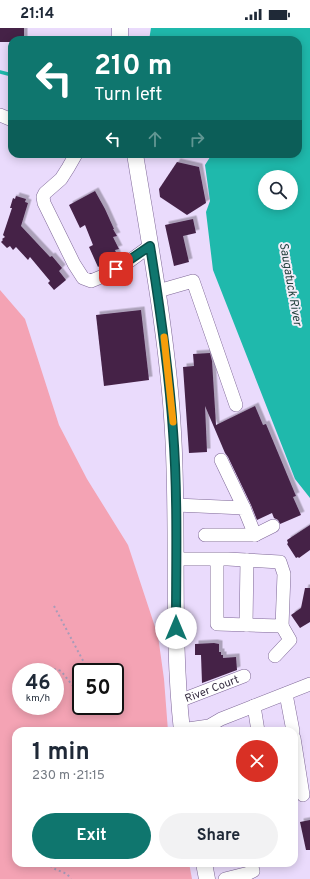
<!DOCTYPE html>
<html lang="en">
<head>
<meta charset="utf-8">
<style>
  body { margin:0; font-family:Overpass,sans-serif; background:#f2f2f3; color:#1f2937; height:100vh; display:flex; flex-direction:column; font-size:15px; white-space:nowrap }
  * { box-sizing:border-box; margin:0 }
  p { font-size:13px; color:#747a83 }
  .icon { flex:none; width:22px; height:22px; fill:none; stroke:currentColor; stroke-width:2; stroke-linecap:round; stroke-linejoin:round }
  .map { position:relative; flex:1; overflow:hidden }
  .side { position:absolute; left:12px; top:699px; width:286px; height:140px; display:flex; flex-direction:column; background:#fff; border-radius:12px; box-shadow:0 2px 10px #0003 }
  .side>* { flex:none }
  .guide { position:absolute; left:8px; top:8px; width:294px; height:122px; border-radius:12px; box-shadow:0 2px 10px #0003; background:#0f766e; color:#fff; overflow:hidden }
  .tools { position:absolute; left:258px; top:142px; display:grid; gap:8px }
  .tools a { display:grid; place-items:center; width:40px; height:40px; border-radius:50%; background:#fff; box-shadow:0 2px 10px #0003; font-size:20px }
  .speed { position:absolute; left:12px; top:635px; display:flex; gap:8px; font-size:20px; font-weight:700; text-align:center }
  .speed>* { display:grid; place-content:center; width:52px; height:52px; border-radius:50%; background:#fff; box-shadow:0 2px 10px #0003; line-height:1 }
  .speed small { font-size:10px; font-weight:400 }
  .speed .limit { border:2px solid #111; border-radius:6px; background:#fff; color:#111 }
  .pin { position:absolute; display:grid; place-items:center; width:34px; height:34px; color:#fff; margin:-17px; border-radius:8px; box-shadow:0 2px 6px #0006 }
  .me { position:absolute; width:44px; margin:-22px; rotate:0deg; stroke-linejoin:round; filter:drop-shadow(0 0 3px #0008) }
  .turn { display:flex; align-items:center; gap:14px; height:84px; padding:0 20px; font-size:18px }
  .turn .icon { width:52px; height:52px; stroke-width:2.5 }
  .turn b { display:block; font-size:28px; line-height:34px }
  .lanes { display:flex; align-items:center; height:38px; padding:0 20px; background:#0003; justify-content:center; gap:20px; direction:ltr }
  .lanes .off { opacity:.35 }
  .round { display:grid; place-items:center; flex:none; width:42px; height:42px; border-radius:21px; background:#f2f2f3 }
  .summary { display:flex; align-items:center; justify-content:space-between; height:68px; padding:0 20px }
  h1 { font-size:24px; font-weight:700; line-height:30px }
  .button { display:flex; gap:8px; margin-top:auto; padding:8px 20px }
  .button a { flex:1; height:46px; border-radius:24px; background:#0f766e; color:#fff; font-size:16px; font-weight:700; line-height:46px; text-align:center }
  .button a+a { background:#f2f2f3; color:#1f2937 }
  .status { display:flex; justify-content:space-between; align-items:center; height:28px; padding:0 20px; background:#fff; direction:ltr }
  .status svg { height:11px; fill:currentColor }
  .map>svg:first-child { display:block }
</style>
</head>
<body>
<div class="status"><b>21:14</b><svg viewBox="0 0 49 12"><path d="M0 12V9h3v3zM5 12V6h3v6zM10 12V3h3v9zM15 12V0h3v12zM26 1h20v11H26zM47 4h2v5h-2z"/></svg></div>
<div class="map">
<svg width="310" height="851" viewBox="0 0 310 851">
  <defs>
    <filter id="shadow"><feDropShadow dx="3.5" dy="-3.5" stdDeviation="0" flood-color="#0004"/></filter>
  </defs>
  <rect width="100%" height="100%" fill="#eadbfc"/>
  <path fill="#f4a3b4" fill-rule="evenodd" d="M0,262L25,291L59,397L87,451L128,517L158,608L164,651L168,703H16V835H189L192,851H0ZM21,644H55V678H21ZM81,644H115V678H81Z"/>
  <path fill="#1fb9ac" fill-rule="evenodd" d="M151,0H310V470L295,451L213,242L206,184L210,173L205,137L212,126H298V12H149ZM265,149H291V175H265Z"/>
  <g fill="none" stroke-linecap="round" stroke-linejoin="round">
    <polyline stroke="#1fb9ac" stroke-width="3.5" points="0,44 12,47"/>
  </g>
  <g fill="#452247" filter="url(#shadow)">
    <polygon points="0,0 24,0 24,12 12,12 12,14 0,14"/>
    <polygon points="177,134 199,139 206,175 187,187 160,169 159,161"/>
    <polygon points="95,163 105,181 114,201 113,201 117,208 113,209 119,221 115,222 119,231 103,240 101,237 98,239 89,219 93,217 85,197 80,200 69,177"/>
    <polygon points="16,168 26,171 25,174 28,175 21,198 50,229 52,228 62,240 59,243 66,252 54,262 48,255 50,253 30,229 28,232 16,219 13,222 10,218 7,220 1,214 3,212 2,211 5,209 3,207 12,180 10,180 13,170 15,171"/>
    <polygon points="193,191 196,205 183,208 189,234 174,238 165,197"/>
    <polygon points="141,282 149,352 104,358 96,287"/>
    <polygon points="210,325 212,333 216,397 255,378 263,397 266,396 296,468 293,469 301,487 280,496 278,492 274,490 272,485 257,492 251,477 228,429 225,425 205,378 207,424 189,425 183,339 194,338 193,326"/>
    <polygon points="310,497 310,522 299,530 298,529 296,530 287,516 288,515 287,512"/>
    <polygon points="305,560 310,560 310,594 300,600 291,587 301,580"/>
    <polygon points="214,615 219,616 219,624 221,624 221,627 223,627 223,630 236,629 237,642 202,655 201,627 195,627 195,616"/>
    <polygon points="310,792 310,822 306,822 300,794"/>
  </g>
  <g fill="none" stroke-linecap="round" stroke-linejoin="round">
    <defs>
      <g id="minor">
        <polyline points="0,87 12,92"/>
        <polyline points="76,126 68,140 61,151 45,165 43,169 44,175 74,236 83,250 91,253 108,246 124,237 150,218"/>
        <polyline points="158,263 193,253 236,377"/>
        <polyline points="221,432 244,480"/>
        <polyline points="176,477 244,480 255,507"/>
        <polyline points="205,507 255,507 273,498"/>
        <polyline points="176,531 228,531 280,534 284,546 282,598 217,596 217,531"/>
        <polyline points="246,597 247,532"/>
        <polyline points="275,628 290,612 282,598"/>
        <polyline points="286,666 293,703"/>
        <path id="s1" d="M179,673L244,648"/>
        <polyline points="254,678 258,703"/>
        <polyline points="181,702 209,698 221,691 310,656"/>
        <polyline points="294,710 303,767"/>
        <polyline points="225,851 249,845 253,843 251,835"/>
      </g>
      <g id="major">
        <polyline points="120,0 120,12"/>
        <path d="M135,126C150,218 168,311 173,404C179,504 171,604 182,703"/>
        <polyline points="204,835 207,851"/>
      </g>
    </defs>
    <use href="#minor" stroke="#7e6797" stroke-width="14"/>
    <use href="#major" stroke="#7e6797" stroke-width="17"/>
    <g stroke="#a89bb8" stroke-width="2" stroke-dasharray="2 3" stroke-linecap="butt">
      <polyline points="54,578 89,644"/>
      <path d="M49,642C54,641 56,641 61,643L77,663L81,665"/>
      <polyline points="46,835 55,841 67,846 71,851"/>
    </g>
    <use href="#minor" stroke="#fff" stroke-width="13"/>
    <use href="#major" stroke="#fff" stroke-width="16"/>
  </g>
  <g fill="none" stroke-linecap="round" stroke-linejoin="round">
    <defs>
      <path id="route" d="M116,241L150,218C160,280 169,341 173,403C178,468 176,535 176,600"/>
    </defs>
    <use href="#route" stroke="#0a4d48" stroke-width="10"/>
    <use href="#route" stroke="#0f766e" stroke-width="7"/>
    <polyline stroke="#f59e0b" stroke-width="7" points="164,309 173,394"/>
  </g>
  <g text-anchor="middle" stroke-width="4" stroke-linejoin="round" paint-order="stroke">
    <g font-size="11" fill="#372e42" stroke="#f2edf8">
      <text dy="4" stroke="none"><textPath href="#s1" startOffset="35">River Court</textPath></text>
    </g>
    <g font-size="12" font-style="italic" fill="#25433f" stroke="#f2edf8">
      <text transform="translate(291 256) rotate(80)" y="4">Saugatuck River</text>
    </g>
  </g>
</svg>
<div class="tools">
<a><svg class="icon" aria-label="search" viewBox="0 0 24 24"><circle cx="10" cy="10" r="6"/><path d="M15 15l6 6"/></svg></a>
</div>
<div class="speed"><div>46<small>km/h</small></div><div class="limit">50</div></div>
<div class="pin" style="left:116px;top:241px;background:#d93025"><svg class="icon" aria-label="arrive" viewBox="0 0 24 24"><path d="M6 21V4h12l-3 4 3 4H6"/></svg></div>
<svg class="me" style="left:176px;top:600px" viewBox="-20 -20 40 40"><circle r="19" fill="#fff"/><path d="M0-13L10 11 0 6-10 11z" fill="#0f766e"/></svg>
<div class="guide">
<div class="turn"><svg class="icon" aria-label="left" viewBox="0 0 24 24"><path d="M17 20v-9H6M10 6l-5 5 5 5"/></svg><div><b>210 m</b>Turn left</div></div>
<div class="lanes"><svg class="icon" aria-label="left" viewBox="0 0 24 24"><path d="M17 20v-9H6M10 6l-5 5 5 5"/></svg><svg class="icon off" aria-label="ahead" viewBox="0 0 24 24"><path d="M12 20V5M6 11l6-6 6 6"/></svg><svg class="icon off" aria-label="right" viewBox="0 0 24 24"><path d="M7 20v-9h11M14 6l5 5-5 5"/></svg></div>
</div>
<section class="side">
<div class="summary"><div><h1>1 min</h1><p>230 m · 21:15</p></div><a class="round" style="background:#d93025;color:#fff"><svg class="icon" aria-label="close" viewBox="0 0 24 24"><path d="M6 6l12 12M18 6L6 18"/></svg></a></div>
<div class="button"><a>Exit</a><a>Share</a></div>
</section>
</div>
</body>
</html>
